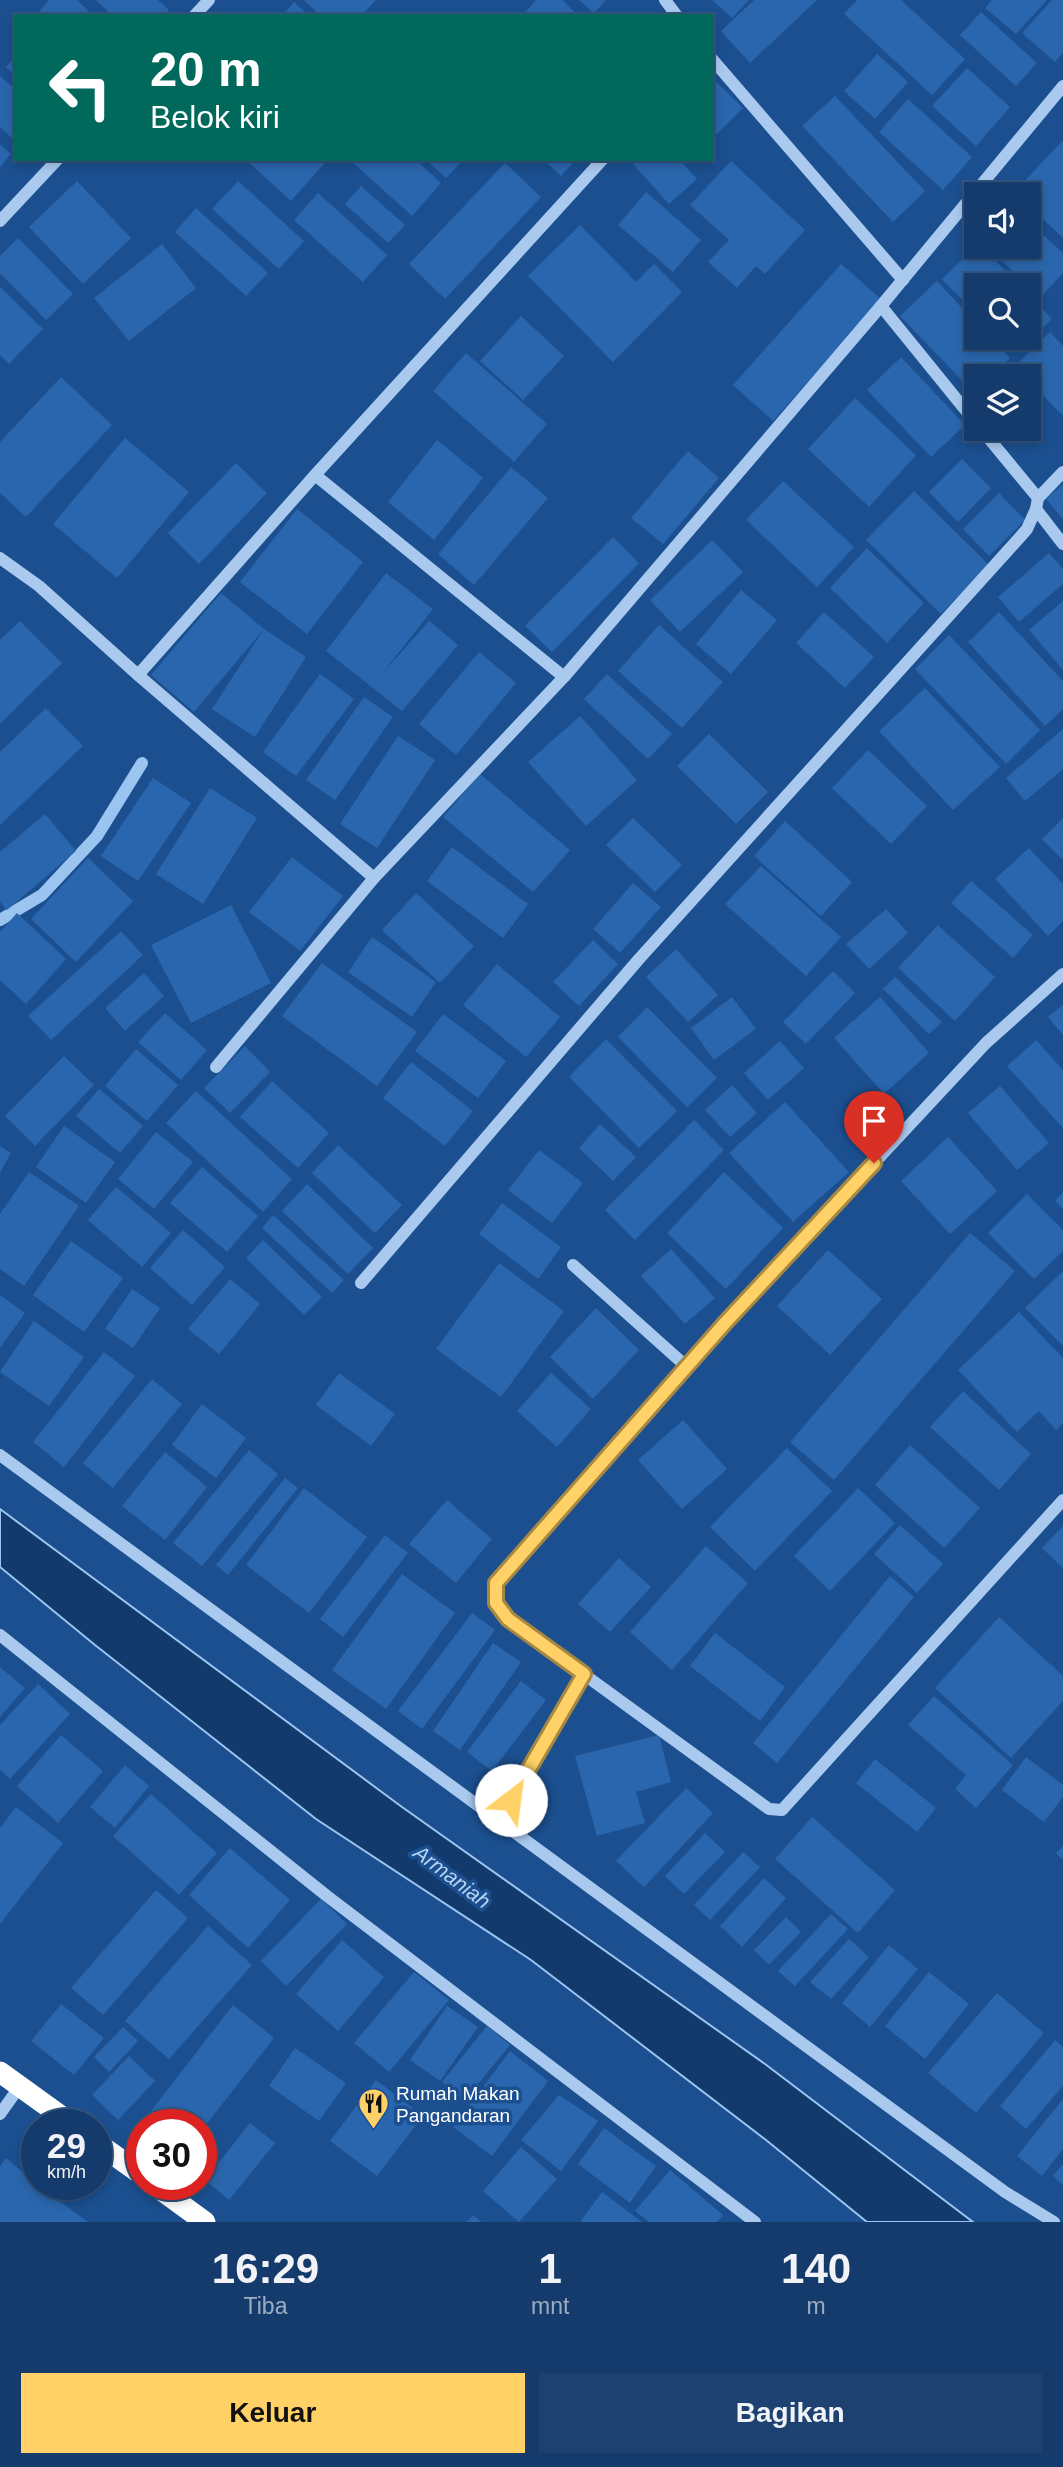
<!DOCTYPE html>
<html lang="id">
<head>
<meta charset="utf-8">
<style>
  body { margin:0; font-family:Arial,sans-serif; background:#1d4271; color:#f1f3f6; height:100vh; display:flex; flex-direction:column; font-size:26px; white-space:nowrap }
  * { box-sizing:border-box; margin:0 }
  p { font-size:23px; color:#9dadc1 }
  .icon { flex:none; width:38px; height:38px; fill:none; stroke:currentColor; stroke-width:2; stroke-linecap:round; stroke-linejoin:round }
  .map { position:relative; height:2222px; overflow:hidden }
  .drawer { display:flex; flex-direction:column; background:#143b6b; flex:1 }
  .drawer>* { flex:none }
  .banner { position:absolute; left:14px; top:14px; width:700px; height:147px; border-radius:0px; box-shadow:0 4px 10px #0003,0 0 0 2px #33557e; background:#00695c; color:#fff; overflow:hidden }
  .controls { position:absolute; left:964px; top:182px; display:grid; gap:14px }
  .controls a { display:grid; place-items:center; width:77px; height:77px; border-radius:0px; background:#143b6b; box-shadow:0 4px 10px #0003,0 0 0 2px #33557e; font-size:35px }
  .speed { position:absolute; left:21px; top:2109px; display:flex; gap:14px; font-size:35px; font-weight:700; text-align:center }
  .speed>* { display:grid; place-content:center; width:91px; height:91px; border-radius:50%; background:#143b6b; box-shadow:0 4px 10px #0003,0 0 0 2px #33557e; line-height:1 }
  .speed small { font-size:18px; font-weight:400 }
  .speed .limit { border:10px solid #d22; background:#fff; color:#111 }
  .pin { position:absolute; display:grid; place-items:center; width:60px; height:60px; color:#fff; margin:-72px -30px; border-radius:50% 50% 50% 0; rotate:-45deg; box-shadow:0 0 7px #0007 }
  .pin .icon { rotate:45deg }
  .me { position:absolute; width:77px; margin:-38px; rotate:30deg; stroke-linejoin:round; filter:drop-shadow(0 0 5px #0008) }
  .turn { display:flex; align-items:center; gap:24px; height:147px; padding:0 21px; font-size:32px }
  .turn .icon { width:91px; height:91px; stroke-width:2.5 }
  .turn b { display:block; font-size:49px; line-height:60px }
  .eta { display:flex; justify-content:space-evenly; align-items:center; height:119px; text-align:center }
  .eta b { font-size:42px; font-weight:600; line-height:49px }
  .action { display:flex; gap:14px; margin-top:auto; padding:14px 21px }
  .action a { flex:1; height:80px; border-radius:0px; background:#ffd166; color:#111; font-size:28px; font-weight:600; line-height:80px; text-align:center }
  .action a+a { background:#1d4271; color:#f1f3f6 }
  .map>svg:first-child { display:block }
</style>
</head>
<body>
<div class="map">
<svg width="1063" height="2222" viewBox="0 0 1063 2222">
  <rect width="100%" height="100%" fill="#1b4f8f"/>
  <polygon fill="#123a6d" stroke="#9cc4f0" stroke-width="2" points="0,1509 402,1807 765,2064 973,2222 867,2222 766,2140 531,1960 316,1819 95,1645 0,1567"/>
  <g fill="none" stroke-linecap="round" stroke-linejoin="round">
    <polyline stroke="#9cc4f0" stroke-width="12" points="0,920 42,895 97,836 142,763"/>
  </g>
  <g fill="#2a66ad">
    <polygon points="49,0 77,0 94,16 35,16"/>
    <polygon points="96,0 158,0 169,10 163,16 113,16"/>
    <polygon points="304,0 376,0 361,16 321,16"/>
    <polygon points="536,0 562,0 579,16 522,16"/>
    <polygon points="579,0 606,0 594,13"/>
    <polygon points="712,0 749,0 732,18"/>
    <polygon points="754,0 817,0 750,63 721,31"/>
    <polygon points="857,0 901,0 965,59 932,95 844,14"/>
    <polygon points="992,0 1047,0 1016,34 985,8"/>
    <polygon points="1052,0 1063,0 1063,53 1055,62 1022,33"/>
    <polygon points="294,2 310,16 282,16"/>
    <polygon points="981,12 1037,63 1016,86 960,35"/>
    <polygon points="877,54 908,82 875,119 844,91"/>
    <polygon points="16,56 16,76 6,67"/>
    <polygon points="967,68 1010,107 976,146 932,106"/>
    <polygon points="0,76 16,90 16,142 0,127"/>
    <polygon points="712,78 743,108 712,139"/>
    <polygon points="835,96 925,191 893,222 802,126"/>
    <polygon points="908,99 972,157 943,190 879,132"/>
    <polygon points="1063,140 1063,238 1029,206 1029,194 1014,192"/>
    <polygon points="0,144 11,154 0,167"/>
    <polygon points="245,159 328,159 291,201"/>
    <polygon points="349,159 415,159 441,183 412,216"/>
    <polygon points="425,159 464,159 446,178"/>
    <polygon points="543,159 576,159 561,176"/>
    <polygon points="638,159 679,159 697,179 669,204 633,164"/>
    <polygon points="731,161 805,230 765,274 756,266 737,288 708,262 729,240 690,205"/>
    <polygon points="505,163 541,197 445,299 409,264"/>
    <polygon points="77,181 131,238 83,284 29,227"/>
    <polygon points="238,181 304,241 279,269 212,209"/>
    <polygon points="361,186 405,225 388,243 345,204"/>
    <polygon points="646,192 701,240 673,272 618,225"/>
    <polygon points="318,193 387,255 363,282 294,220"/>
    <polygon points="196,208 268,273 246,296 175,232"/>
    <polygon points="1029,222 1063,253 1063,273 1041,297 987,247 1029,247"/>
    <polygon points="580,225 636,282 654,264 682,292 613,362 528,276"/>
    <polygon points="18,238 73,294 46,320 0,273 0,256"/>
    <polygon points="162,244 196,288 129,341 94,298"/>
    <polygon points="975,247 982,247 1019,285 976,285 976,314 942,279"/>
    <polygon points="841,264 881,299 773,421 733,385"/>
    <polygon points="937,281 976,323 976,338 991,338 1010,358 992,376 976,376 976,391 974,393 900,316"/>
    <polygon points="0,287 43,329 9,364 0,355"/>
    <polygon points="1029,295 1052,319 1015,353 1000,338 1029,338"/>
    <polygon points="521,316 564,356 523,400 480,361"/>
    <polygon points="1050,332 1063,346 1063,416 1029,381 1029,376 1025,376 1015,366"/>
    <polygon points="466,353 547,424 514,462 433,391"/>
    <polygon points="901,357 965,425 931,457 867,390"/>
    <polygon points="61,377 112,425 26,517 0,493 0,442"/>
    <polygon points="855,398 916,455 869,507 808,449"/>
    <polygon points="125,438 189,492 117,578 53,524"/>
    <polygon points="437,440 483,478 434,540 388,502"/>
    <polygon points="688,451 719,478 663,544 631,518"/>
    <polygon points="962,459 991,488 958,522 929,492"/>
    <polygon points="236,463 267,493 199,564 168,533"/>
    <polygon points="511,467 548,498 474,585 438,554"/>
    <polygon points="783,481 854,547 817,587 746,520"/>
    <polygon points="1063,484 1063,519 1046,499"/>
    <polygon points="914,491 989,565 941,614 866,540"/>
    <polygon points="999,493 1025,520 989,556 963,529"/>
    <polygon points="297,509 363,562 307,634 240,582"/>
    <polygon points="613,537 639,563 552,652 525,626"/>
    <polygon points="712,540 743,572 680,632 650,600"/>
    <polygon points="867,548 924,603 887,643 830,588"/>
    <polygon points="1049,553 1063,569 1063,584 1019,622 998,597"/>
    <polygon points="386,573 433,609 382,674 429,621 458,645 402,711 326,651"/>
    <polygon points="741,590 777,620 731,674 696,644"/>
    <polygon points="221,593 264,629 306,657 255,737 212,709 264,629 194,712 151,675"/>
    <polygon points="1063,601 1063,670 1029,630"/>
    <polygon points="824,612 874,657 845,688 796,643"/>
    <polygon points="999,612 1063,681 1063,709 1045,726 968,642"/>
    <polygon points="20,621 62,663 0,724 0,640"/>
    <polygon points="659,625 723,682 682,728 618,671"/>
    <polygon points="949,635 1040,730 1006,764 915,669"/>
    <polygon points="479,652 516,683 456,755 419,724"/>
    <polygon points="320,674 354,699 296,776 263,752"/>
    <polygon points="607,674 672,734 648,759 584,699"/>
    <polygon points="925,688 1000,767 953,810 879,731"/>
    <polygon points="364,697 393,717 335,800 306,780"/>
    <polygon points="46,708 83,746 0,825 0,752"/>
    <polygon points="580,716 637,780 586,826 528,762"/>
    <polygon points="1063,729 1063,769 1025,801 1006,778"/>
    <polygon points="709,734 768,792 736,824 677,766"/>
    <polygon points="398,736 435,760 377,848 340,824"/>
    <polygon points="868,750 927,806 891,844 832,788"/>
    <polygon points="480,774 570,850 533,892 443,817"/>
    <polygon points="153,778 191,803 138,881 101,856"/>
    <polygon points="210,788 257,818 203,904 156,874"/>
    <polygon points="45,814 76,851 7,910 0,902 0,852"/>
    <polygon points="633,818 682,865 655,892 606,845"/>
    <polygon points="1063,818 1063,860 1042,839"/>
    <polygon points="785,821 852,882 821,916 754,856"/>
    <polygon points="452,847 528,904 503,938 427,881"/>
    <polygon points="1029,848 1063,884 1063,921 1048,936 995,879"/>
    <polygon points="292,857 343,896 300,951 249,912"/>
    <polygon points="88,858 133,901 76,962 31,919"/>
    <polygon points="761,866 841,937 806,976 725,904"/>
    <polygon points="971,881 1033,935 1013,958 951,903"/>
    <polygon points="633,883 661,907 620,953 593,929"/>
    <polygon points="416,893 474,946 440,983 382,930"/>
    <polygon points="231,905 271,983 191,1023 151,945"/>
    <polygon points="886,909 908,933 869,969 846,944"/>
    <polygon points="17,913 66,959 26,1004 0,980 0,932"/>
    <polygon points="938,925 995,977 955,1021 898,968"/>
    <polygon points="121,931 143,955 51,1040 28,1016"/>
    <polygon points="372,937 436,982 412,1017 348,972"/>
    <polygon points="593,940 618,964 579,1006 553,982"/>
    <polygon points="676,949 718,995 688,1022 646,977"/>
    <polygon points="322,963 417,1032 377,1086 282,1016"/>
    <polygon points="497,964 560,1017 526,1057 463,1005"/>
    <polygon points="833,971 855,993 806,1044 783,1022"/>
    <polygon points="144,973 164,996 125,1031 105,1008"/>
    <polygon points="895,977 942,1022 929,1034 883,989"/>
    <polygon points="732,997 756,1029 714,1060 691,1028"/>
    <polygon points="880,997 929,1053 884,1094 834,1038"/>
    <polygon points="1063,1005 1063,1035 1048,1017"/>
    <polygon points="647,1007 717,1078 687,1107 618,1037"/>
    <polygon points="165,1013 207,1050 181,1080 138,1042"/>
    <polygon points="443,1014 506,1061 478,1098 415,1051"/>
    <polygon points="606,1039 677,1111 639,1148 569,1077"/>
    <polygon points="1036,1040 1063,1070 1063,1128 1007,1066"/>
    <polygon points="780,1041 804,1068 768,1100 744,1073"/>
    <polygon points="245,1046 270,1072 230,1113 204,1088"/>
    <polygon points="136,1049 178,1085 147,1121 105,1086"/>
    <polygon points="64,1056 94,1085 35,1146 5,1116"/>
    <polygon points="411,1062 473,1111 445,1146 383,1098"/>
    <polygon points="272,1081 329,1133 298,1168 240,1117"/>
    <polygon points="732,1085 757,1113 730,1137 705,1110"/>
    <polygon points="1000,1086 1049,1143 1017,1170 968,1113"/>
    <polygon points="99,1089 143,1126 120,1153 76,1116"/>
    <polygon points="196,1091 292,1179 263,1212 166,1123"/>
    <polygon points="785,1102 849,1172 793,1222 729,1153"/>
    <polygon points="694,1120 724,1150 635,1240 605,1210"/>
    <polygon points="600,1124 636,1157 613,1181 579,1148"/>
    <polygon points="64,1126 115,1162 86,1203 36,1167"/>
    <polygon points="156,1132 193,1162 154,1209 118,1179"/>
    <polygon points="948,1137 997,1191 950,1234 901,1181"/>
    <polygon points="338,1145 402,1205 375,1233 312,1173"/>
    <polygon points="0,1146 11,1153 0,1173"/>
    <polygon points="539,1150 583,1183 552,1223 508,1190"/>
    <polygon points="202,1167 258,1216 227,1252 170,1203"/>
    <polygon points="29,1172 79,1206 24,1286 0,1269 0,1214"/>
    <polygon points="724,1172 783,1228 726,1289 667,1233"/>
    <polygon points="307,1184 373,1248 348,1274 282,1211"/>
    <polygon points="116,1187 171,1233 142,1267 88,1220"/>
    <polygon points="1063,1192 1063,1209 1055,1201"/>
    <polygon points="1027,1194 1063,1230 1063,1251 1034,1279 988,1233"/>
    <polygon points="502,1203 561,1247 538,1279 479,1234"/>
    <polygon points="273,1215 344,1280 332,1293 262,1228"/>
    <polygon points="183,1230 225,1267 192,1305 150,1268"/>
    <polygon points="970,1233 1015,1271 834,1480 790,1442"/>
    <polygon points="263,1240 322,1297 304,1315 246,1258"/>
    <polygon points="71,1241 123,1278 84,1332 33,1295"/>
    <polygon points="671,1249 715,1298 685,1324 641,1276"/>
    <polygon points="828,1250 882,1299 830,1355 777,1306"/>
    <polygon points="499,1263 564,1311 501,1397 436,1349"/>
    <polygon points="1063,1271 1063,1346 1025,1308"/>
    <polygon points="230,1279 260,1304 219,1354 188,1329"/>
    <polygon points="132,1289 160,1308 133,1348 105,1329"/>
    <polygon points="0,1295 25,1313 0,1348"/>
    <polygon points="596,1308 639,1350 593,1399 550,1357"/>
    <polygon points="1019,1312 1063,1358 1063,1423 1056,1430 1039,1411 1017,1432 958,1370"/>
    <polygon points="34,1321 84,1357 49,1406 0,1372"/>
    <polygon points="104,1352 135,1376 64,1467 33,1442"/>
    <polygon points="339,1373 395,1414 371,1446 316,1405"/>
    <polygon points="551,1373 591,1409 557,1447 517,1411"/>
    <polygon points="152,1379 182,1404 113,1488 83,1463"/>
    <polygon points="963,1391 1031,1454 999,1490 930,1427"/>
    <polygon points="202,1404 246,1438 216,1478 172,1445"/>
    <polygon points="683,1420 727,1469 682,1509 638,1460"/>
    <polygon points="910,1445 980,1508 944,1548 875,1485"/>
    <polygon points="787,1448 832,1491 755,1571 710,1527"/>
    <polygon points="249,1450 278,1474 202,1566 173,1543"/>
    <polygon points="165,1452 207,1487 165,1540 122,1506"/>
    <polygon points="285,1478 298,1488 228,1575 216,1565"/>
    <polygon points="304,1488 367,1537 309,1613 246,1565"/>
    <polygon points="858,1488 895,1523 830,1591 794,1556"/>
    <polygon points="447,1500 492,1539 456,1583 409,1544"/>
    <polygon points="900,1525 943,1564 917,1593 874,1554"/>
    <polygon points="1063,1526 1063,1568 1042,1548"/>
    <polygon points="385,1535 408,1553 343,1637 320,1619"/>
    <polygon points="706,1546 748,1583 672,1670 630,1632"/>
    <polygon points="619,1558 651,1587 610,1632 578,1604"/>
    <polygon points="402,1574 455,1613 386,1709 332,1670"/>
    <polygon points="890,1576 914,1597 777,1763 753,1743"/>
    <polygon points="472,1613 495,1630 422,1729 398,1711"/>
    <polygon points="999,1617 1063,1676 1063,1701 1011,1758 935,1688"/>
    <polygon points="715,1633 785,1687 760,1721 690,1666"/>
    <polygon points="493,1643 521,1662 460,1750 433,1731"/>
    <polygon points="0,1667 25,1688 0,1717"/>
    <polygon points="521,1681 546,1700 492,1771 467,1752"/>
    <polygon points="38,1684 70,1714 10,1779 0,1770 0,1725"/>
    <polygon points="934,1696 1013,1765 976,1808 955,1789 966,1775 908,1725"/>
    <polygon points="61,1735 103,1771 58,1823 17,1786"/>
    <polygon points="659,1735 671,1782 636,1792 645,1823 597,1836 575,1756"/>
    <polygon points="1026,1757 1063,1785 1063,1797 1044,1822 1002,1790"/>
    <polygon points="875,1759 936,1808 917,1832 856,1783"/>
    <polygon points="125,1765 149,1786 115,1828 90,1807"/>
    <polygon points="686,1788 713,1813 644,1887 616,1861"/>
    <polygon points="151,1794 217,1853 179,1895 113,1836"/>
    <polygon points="16,1807 63,1843 0,1924 0,1828"/>
    <polygon points="812,1817 895,1890 858,1933 775,1859"/>
    <polygon points="705,1833 725,1852 684,1894 665,1876"/>
    <polygon points="1063,1846 1063,1860 1056,1853"/>
    <polygon points="230,1848 290,1900 248,1948 189,1895"/>
    <polygon points="743,1852 760,1867 710,1920 694,1905"/>
    <polygon points="764,1878 786,1898 742,1947 720,1926"/>
    <polygon points="156,1890 188,1918 103,2015 71,1988"/>
    <polygon points="321,1899 347,1924 286,1986 261,1961"/>
    <polygon points="831,1914 848,1929 795,1986 778,1971"/>
    <polygon points="786,1917 801,1932 769,1965 754,1950"/>
    <polygon points="208,1926 252,1965 169,2059 125,2021"/>
    <polygon points="849,1939 869,1957 831,1999 810,1982"/>
    <polygon points="342,1940 384,1977 338,2031 296,1994"/>
    <polygon points="889,1945 918,1969 870,2027 842,2003"/>
    <polygon points="414,1972 449,2000 389,2072 354,2043"/>
    <polygon points="929,1972 969,2004 925,2059 885,2026"/>
    <polygon points="997,1993 1044,2033 976,2113 928,2073"/>
    <polygon points="61,2004 104,2038 74,2075 31,2041"/>
    <polygon points="233,2005 274,2038 201,2131 201,2124 168,2124 151,2111"/>
    <polygon points="447,2006 478,2027 440,2081 410,2060"/>
    <polygon points="487,2026 510,2045 464,2101 442,2082"/>
    <polygon points="123,2027 138,2041 109,2072 94,2057"/>
    <polygon points="1055,2040 1063,2047 1063,2086 1026,2129 1000,2106"/>
    <polygon points="295,2048 346,2083 319,2121 269,2086"/>
    <polygon points="510,2051 548,2081 492,2156 453,2127"/>
    <polygon points="129,2056 155,2081 118,2120 92,2095"/>
    <polygon points="376,2080 423,2116 377,2176 330,2141"/>
    <polygon points="559,2095 598,2121 561,2171 521,2140"/>
    <polygon points="1063,2099 1063,2149 1042,2176 1017,2156"/>
    <polygon points="250,2123 275,2143 229,2200 205,2180"/>
    <polygon points="604,2128 656,2166 630,2203 578,2164"/>
    <polygon points="521,2147 557,2179 519,2222 483,2191"/>
    <polygon points="6,2158 37,2184 88,2222 0,2222 0,2166"/>
    <polygon points="1063,2164 1063,2185 1053,2176"/>
    <polygon points="670,2170 723,2215 717,2222 649,2222 635,2211"/>
    <polygon points="602,2192 642,2222 580,2222"/>
    <polygon points="473,2215 482,2222 467,2222"/>
  </g>
  <g fill="none" stroke-linecap="round" stroke-linejoin="round">
    <g stroke="#a9c9ee" stroke-width="12">
      <polyline points="665,0 677,16"/>
      <polyline points="194,16 209,0"/>
      <polyline points="712,59 903,280"/>
      <polyline points="0,221 58,159"/>
      <polyline points="881,306 976,423"/>
      <polyline points="981,429 1038,498 1036,509"/>
      <polyline points="315,475 564,677"/>
      <polyline points="1038,498 1063,472"/>
      <polyline points="0,558 39,586 138,675 374,878 216,1067"/>
      <polyline points="138,675 315,475 603,159"/>
      <polyline points="374,878 564,677 881,306 1063,86"/>
      <polyline points="1063,974 986,1043 725,1323 496,1583 496,1603 508,1619 769,1809 782,1810 1063,1500"/>
      <polyline points="573,1265 687,1367"/>
      <polyline points="361,1283 639,959 1021,536 1027,529 1036,509 1063,544"/>
      <polyline points="0,1455 1005,2192 1054,2222"/>
      <polyline points="0,1635 327,1896 755,2222"/>
      <polyline points="499,1821 584,1674"/>
      <polyline points="0,2114 20,2086"/>
    </g>
    <g stroke="#fff" stroke-width="21">
      <polyline points="0,2072 72,2124"/>
      <polyline points="96,2142 142,2175"/>
      <polyline points="153,2184 205,2222"/>
    </g>
  </g>
  <g fill="none" stroke-linecap="round" stroke-linejoin="round">
    <defs>
      <polyline id="route" points="511,1800 584,1674 508,1619 496,1603 496,1583 725,1323 874,1163"/>
    </defs>
    <use href="#route" stroke="#a68842" stroke-width="18"/>
    <use href="#route" stroke="#ffd166" stroke-width="12"/>
  </g>
  <defs>
    <symbol id="restaurant-pin" viewBox="-11 -11 22 30"><path d="M0 17L-7.5 6A9.5 9.5 0 1 1 7.5 6Z" fill="#ffd166" stroke="#1b4f8f"/><path d="M-5-6h1v4h1v-4h1v4h1v-4h1v5L-1.5 .5V6h-2V.5L-5-1ZM5-6V6H3V1.5H1.5Q1.5-4 5-6Z" fill="#111"/></symbol>
  </defs>
  <g fill-rule="evenodd">
    <use href="#restaurant-pin" x="356" y="2086" width="35" height="47"/>
  </g>
  <g text-anchor="middle" stroke-width="7" stroke-linejoin="round" paint-order="stroke">
    <g font-size="19" fill="#fff" stroke="#1b4f8f" text-anchor="start">
      <text x="396" y="2100">Rumah Makan<tspan x="396" dy="22">Pangandaran</tspan></text>
    </g>
    <g font-size="21" font-style="italic" fill="#b5d3f5" stroke="#1b4f8f">
      <text transform="translate(452 1877) rotate(37)" y="7">Armaniah</text>
    </g>
  </g>
</svg>
<div class="controls">
<a><svg class="icon" aria-label="sound" viewBox="0 0 24 24"><path d="M4 9h4l5-4v14l-5-4H4zM17 9q2 3 0 6"/></svg></a>
<a><svg class="icon" aria-label="search" viewBox="0 0 24 24"><circle cx="10" cy="10" r="6"/><path d="M15 15l6 6"/></svg></a>
<a><svg class="icon" aria-label="layers" viewBox="0 0 24 24"><path d="M12 4l9 5-9 5-9-5zM3 14l9 5 9-5"/></svg></a>
</div>
<div class="speed"><div>29<small>km/h</small></div><div class="limit">30</div></div>
<div class="pin" style="left:874px;top:1163px;background:#d93025"><svg class="icon" aria-label="arrive" viewBox="0 0 24 24"><path d="M6 21V4h12l-3 4 3 4H6"/></svg></div>
<svg class="me" style="left:511px;top:1800px" viewBox="-20 -20 40 40"><circle r="19" fill="#fff"/><path d="M0-13L10 11 0 6-10 11z" fill="#ffd166"/></svg>
<div class="banner">
<div class="turn"><svg class="icon" aria-label="left" viewBox="0 0 24 24"><path d="M17 20v-9H6M10 6l-5 5 5 5"/></svg><div><b>20 m</b>Belok kiri</div></div>
</div>
</div>
<section class="drawer">
<div class="eta">
<div><b>16:29</b><p>Tiba</p></div>
<div><b>1</b><p>mnt</p></div>
<div><b>140</b><p>m</p></div>
</div>
<div class="action"><a>Keluar</a><a>Bagikan</a></div>
</section>
</body>
</html>
